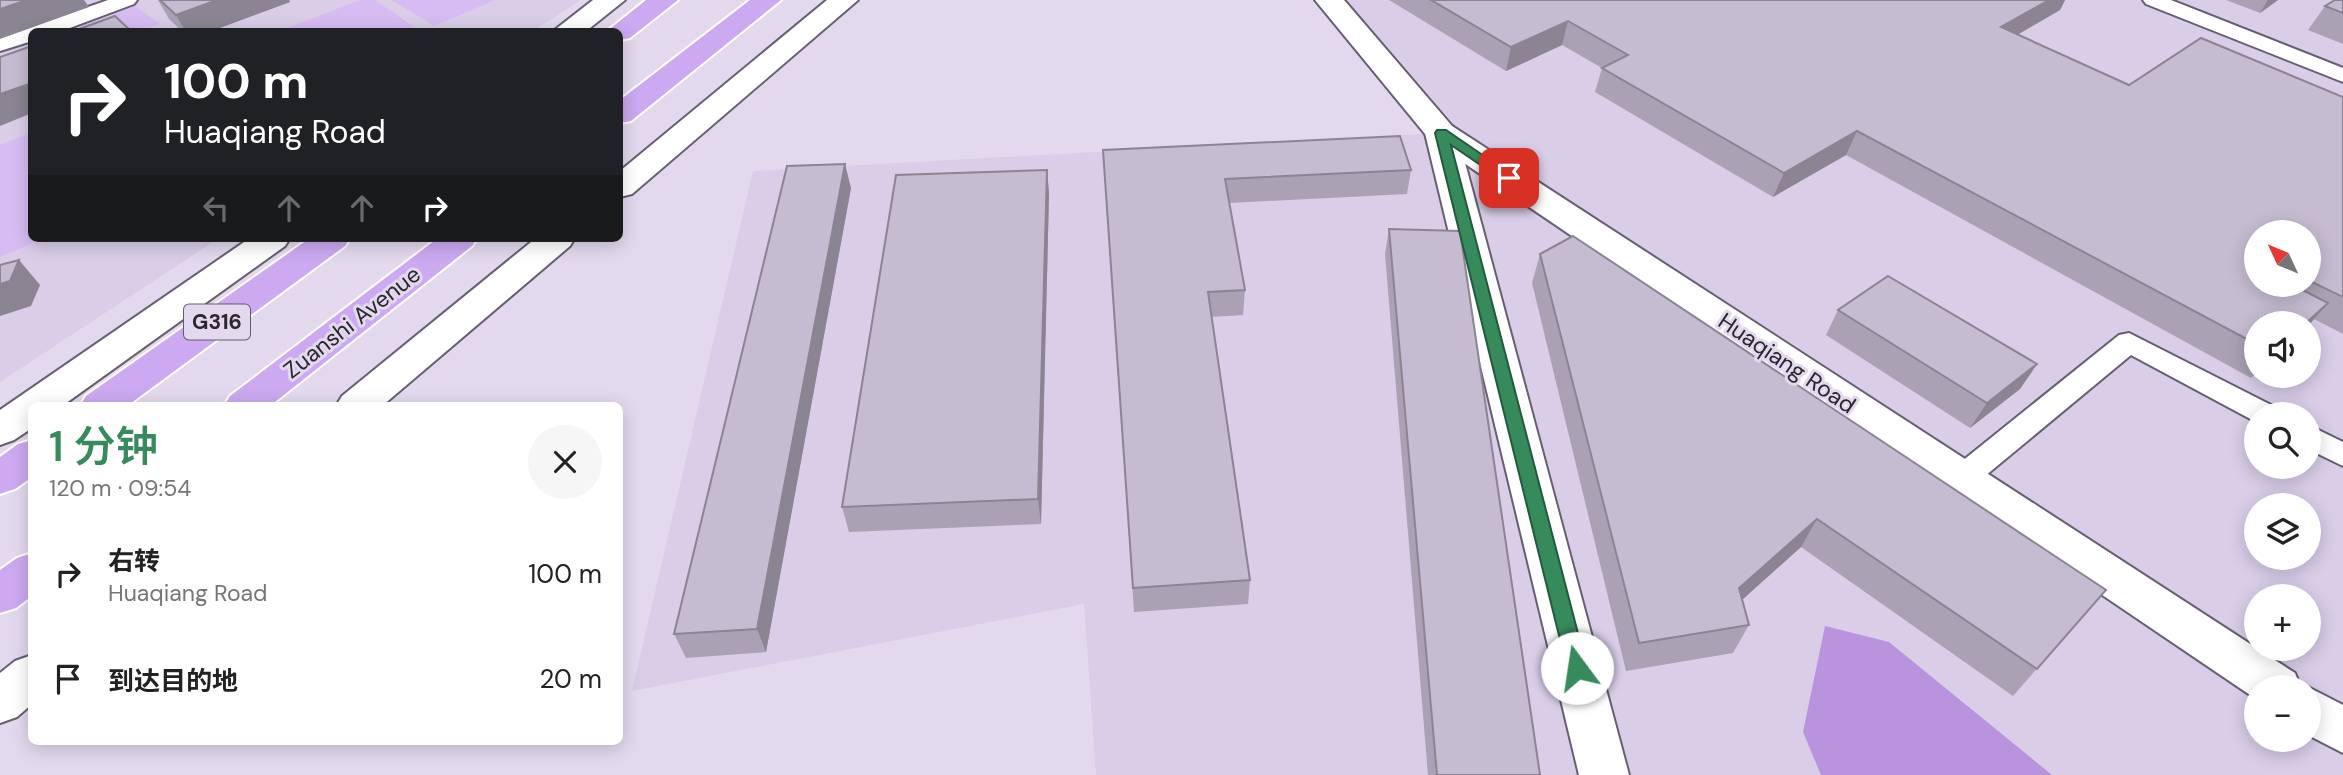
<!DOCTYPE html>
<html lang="zh">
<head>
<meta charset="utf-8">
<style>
  body { margin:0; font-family:"DM Sans","Noto Sans SC",sans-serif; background:#f6f6f6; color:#222; height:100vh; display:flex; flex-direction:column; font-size:26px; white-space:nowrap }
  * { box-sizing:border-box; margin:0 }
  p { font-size:23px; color:#767676 }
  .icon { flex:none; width:38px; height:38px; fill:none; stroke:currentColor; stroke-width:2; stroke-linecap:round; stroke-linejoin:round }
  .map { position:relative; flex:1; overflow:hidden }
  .side { position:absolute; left:28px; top:402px; width:595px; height:343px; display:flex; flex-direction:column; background:#fff; border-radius:10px; box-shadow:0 4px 18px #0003 }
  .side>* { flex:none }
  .guide { position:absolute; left:28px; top:28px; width:595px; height:214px; border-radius:10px; box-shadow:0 4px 18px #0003; background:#202124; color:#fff; overflow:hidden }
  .needle { width:46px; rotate:314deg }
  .tools { position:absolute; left:2244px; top:220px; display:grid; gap:14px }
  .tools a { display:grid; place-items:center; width:77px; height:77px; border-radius:50%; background:#fff; box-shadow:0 4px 18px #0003; font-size:35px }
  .pin { position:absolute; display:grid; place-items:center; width:60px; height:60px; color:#fff; margin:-30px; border-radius:14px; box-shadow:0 4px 10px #0006 }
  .me { position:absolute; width:77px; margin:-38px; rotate:346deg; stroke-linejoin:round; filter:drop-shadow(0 0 5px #0008) }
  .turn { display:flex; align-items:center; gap:24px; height:147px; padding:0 21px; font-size:32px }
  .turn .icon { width:91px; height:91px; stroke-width:2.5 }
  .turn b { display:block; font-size:49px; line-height:60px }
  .lanes { display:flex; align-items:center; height:66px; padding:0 21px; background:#0003; justify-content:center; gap:35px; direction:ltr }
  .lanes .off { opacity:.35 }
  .round { display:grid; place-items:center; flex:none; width:74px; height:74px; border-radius:37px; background:#f6f6f6 }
  .overview { display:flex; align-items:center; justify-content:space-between; height:119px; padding:0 21px }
  h1 { font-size:42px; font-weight:600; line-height:52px; color:#368a5c }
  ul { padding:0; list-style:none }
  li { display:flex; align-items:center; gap:21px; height:105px; padding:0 21px }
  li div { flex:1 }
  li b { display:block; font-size:26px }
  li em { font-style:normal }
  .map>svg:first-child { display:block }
</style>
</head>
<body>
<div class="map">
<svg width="2343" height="775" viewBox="0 0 2343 775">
  <rect width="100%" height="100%" fill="#e3d9ee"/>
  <g fill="#d9cde8" fill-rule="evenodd">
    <polygon points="0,0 581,0 533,31 32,32 32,238 219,238 0,382"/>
    <path d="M1329,0H2343V775H1096L1084,604L632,691L753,171L1440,133ZM2256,233H2308V285H2256ZM2256,324H2308V376H2256ZM2256,415H2308V467H2256ZM2256,506H2308V558H2256ZM2256,597H2308V649H2256ZM2256,688H2308V740H2256Z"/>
  </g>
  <g fill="#d7bcf3">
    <polygon points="127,0 160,24 140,31 38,32"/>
    <polygon points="360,0 375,0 420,31 280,31"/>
    <polygon points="392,0 495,0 434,26"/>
    <polygon points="31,133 32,238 45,238 0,257 0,145"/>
  </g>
  <polygon fill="#b993de" points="1825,626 1889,642 2052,775 1821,775 1803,732"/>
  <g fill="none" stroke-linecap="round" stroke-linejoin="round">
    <defs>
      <g id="lane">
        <polygon points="108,0 137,0 134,4 59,32 32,32 32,41 0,51 0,38"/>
        <polygon points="2143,0 2171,0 2343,68 2343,82 2146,4"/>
        <polygon points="2129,333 2277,408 2281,415 2256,415 2256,422 2131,355 1973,486 1962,489 1951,486 1947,478 1951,470 2119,335"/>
        <polygon points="2308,425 2343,442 2343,466 2308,449"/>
      </g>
      <polygon id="street" points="1441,124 1452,126 1457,133 1629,775 1579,775 1425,133 1430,126"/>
      <g id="secondary">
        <polygon points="593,0 625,0 585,32 552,32"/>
        <polygon points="827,0 858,0 632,194 620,197 620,171"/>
        <polygon points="1315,0 1344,0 1452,126 2295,673 2301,688 2256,688 2256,699 1430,140"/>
        <polygon points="250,238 290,238 285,246 62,406 32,406 32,428 14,440 0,445 0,410"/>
        <polygon points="536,238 575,238 570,246 382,406 336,406 342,396"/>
        <polygon points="32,655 32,704 17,717 0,723 0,673 15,661"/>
        <polygon points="2308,687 2343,705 2343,753 2308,735 2308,688 2305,688"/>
      </g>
      <g id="highway">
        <polygon points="646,0 678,0 630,38 620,40 620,32 606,32"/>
        <polygon points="750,0 781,0 631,121 620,123 620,100"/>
        <polygon points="310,238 350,238 345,246 127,406 80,406 86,396"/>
        <polygon points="438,238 477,238 472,246 270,406 224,406 230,396"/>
        <polygon points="32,440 32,477 15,489 0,494 0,457 18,444"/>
        <polygon points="32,553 32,596 16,608 0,613 0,570 17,558"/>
      </g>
    </defs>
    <use href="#lane" stroke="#675f71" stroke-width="4"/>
    <use href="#street" stroke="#675f71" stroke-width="4"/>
    <use href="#secondary" stroke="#675f71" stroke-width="4"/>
    <use href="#highway" stroke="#fff" stroke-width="4"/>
    <use href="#lane" fill="#fff" fill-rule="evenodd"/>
    <use href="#street" fill="#fff" fill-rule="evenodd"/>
    <use href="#secondary" fill="#fff" fill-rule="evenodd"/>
    <use href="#highway" fill="#cca9f1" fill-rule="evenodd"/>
  </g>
  <g fill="#aaa2b4" fill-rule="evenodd">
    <polygon points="158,0 289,0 290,2 209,32 183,32 169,19"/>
    <path d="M1389,0H2065L2060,10L2017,35L2129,85L2343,97V334L2314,319L2308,326L2256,324V374L2251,378L1846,155L1773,197L1595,92L1602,68L1562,45L1506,71ZM2256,233H2308V285H2256Z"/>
    <polygon points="2226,0 2278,0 2260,13"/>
    <polygon points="2343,0 2343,44 2308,30 2325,6"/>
    <polygon points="1103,150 1411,170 1407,194 1229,203 1245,290 1243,315 1211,317 1250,580 1248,604 1134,612"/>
    <polygon points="1047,170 1049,194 1041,524 849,532 842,507"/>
    <polygon points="851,188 766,652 686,658 674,634"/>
    <polygon points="1389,229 1540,775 1428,775 1385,254"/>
    <polygon points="1540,254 2106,590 2013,696 1801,547 1742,600 1749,625 1733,653 1626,671 1532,283"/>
    <polygon points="1838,310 2037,364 2020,389 1970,428 1826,335"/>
  </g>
  <g fill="#8b8492">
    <polygon points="27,0 84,0 89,7 0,39 0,9"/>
    <polygon points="217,0 289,0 290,2 209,32 186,32 176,15"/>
    <polygon points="2049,0 2065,0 2060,10 1989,51 2001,27"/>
    <polygon points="2268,0 2278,0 2260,13"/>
    <polygon points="1568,21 1562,45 1506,71 1511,47"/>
    <polygon points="32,83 32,113 0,126 0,94"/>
    <polygon points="1857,131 1846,155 1773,197 1784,173"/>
    <polygon points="845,164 851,188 766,652 757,629"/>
    <polygon points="1047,170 1049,194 1041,524 1038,499"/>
    <polygon points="19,260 40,285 31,306 0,316 0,284"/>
    <polygon points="2328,303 2308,326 2308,324 2305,324"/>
    <polygon points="2037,364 2020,389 1970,428 1987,403"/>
    <polygon points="1817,519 1801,547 1724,616 1739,588"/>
  </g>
  <g fill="#c6bcd1" stroke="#8b8492" stroke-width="2">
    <polygon points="0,0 27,0 0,9"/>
    <polygon points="160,0 217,0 176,15"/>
    <polygon points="1431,0 2049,0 2001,27 2129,85 2201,38 2343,97 2343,297 2308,280 2308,233 2256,233 2256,285 2293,285 2328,303 2305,324 2256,324 2256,344 1857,131 1784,173 1602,68 1628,55 1568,21 1511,47"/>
    <polygon points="2335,0 2343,0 2343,13 2325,6"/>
    <polygon points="115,16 132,32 71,32"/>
    <polygon points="32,46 32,83 0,94 0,57"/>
    <polygon points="1400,136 1411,170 1225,179 1245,290 1208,292 1250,580 1133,588 1103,150"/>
    <polygon points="845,164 757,629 674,634 787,166"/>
    <polygon points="1047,170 1038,499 842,507 896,175"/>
    <polygon points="1389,229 1460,231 1540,775 1437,775"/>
    <polygon points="1573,236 2106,590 2037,669 1817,519 1739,588 1749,625 1639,643 1540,254"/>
    <polygon points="19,260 10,281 0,284 0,265"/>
    <polygon points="1888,276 2037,364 1987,403 1838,310"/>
  </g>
  <polygon fill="#368a5c" stroke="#235a3c" stroke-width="2" points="1437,130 1446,130 1516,178 1504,181 1451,145 1587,668 1584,674 1577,676 1570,674 1567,668 1435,133"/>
  <g text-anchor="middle" stroke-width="6" stroke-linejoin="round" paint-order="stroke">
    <rect fill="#e3d9ee" stroke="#625c68" stroke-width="2" x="184" y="304.5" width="66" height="35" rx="5"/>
    <g font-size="21" font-weight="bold" fill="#2a272e">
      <text x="217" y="329">G316</text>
    </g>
    <g font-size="23" fill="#2a272e" stroke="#e3d9ee">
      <text transform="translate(352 322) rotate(-38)" y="8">Zuanshi Avenue</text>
      <text transform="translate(1787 363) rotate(34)" y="8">Huaqiang Road</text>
    </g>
  </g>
</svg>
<div class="tools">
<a><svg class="needle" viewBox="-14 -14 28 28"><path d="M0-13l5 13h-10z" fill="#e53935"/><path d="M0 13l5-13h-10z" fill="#767676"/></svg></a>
<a><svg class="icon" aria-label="sound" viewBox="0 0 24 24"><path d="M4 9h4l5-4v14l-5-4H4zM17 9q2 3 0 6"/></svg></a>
<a><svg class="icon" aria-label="search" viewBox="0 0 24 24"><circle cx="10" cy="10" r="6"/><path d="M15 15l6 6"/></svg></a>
<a><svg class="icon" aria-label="layers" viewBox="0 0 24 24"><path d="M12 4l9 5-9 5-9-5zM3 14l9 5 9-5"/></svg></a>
<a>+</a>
<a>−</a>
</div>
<div class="pin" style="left:1509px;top:178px;background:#d93025"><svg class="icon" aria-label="arrive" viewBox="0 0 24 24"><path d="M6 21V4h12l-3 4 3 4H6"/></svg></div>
<svg class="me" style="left:1577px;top:668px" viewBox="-20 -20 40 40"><circle r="19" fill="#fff"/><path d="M0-13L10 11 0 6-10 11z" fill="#368a5c"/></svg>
<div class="guide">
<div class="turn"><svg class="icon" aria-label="right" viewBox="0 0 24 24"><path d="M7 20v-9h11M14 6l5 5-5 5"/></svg><div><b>100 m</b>Huaqiang Road</div></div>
<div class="lanes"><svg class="icon off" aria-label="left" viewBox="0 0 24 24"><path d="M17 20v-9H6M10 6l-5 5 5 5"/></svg><svg class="icon off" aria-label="ahead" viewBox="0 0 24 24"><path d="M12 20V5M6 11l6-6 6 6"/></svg><svg class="icon off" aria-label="ahead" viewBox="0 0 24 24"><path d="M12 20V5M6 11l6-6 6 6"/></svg><svg class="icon" aria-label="right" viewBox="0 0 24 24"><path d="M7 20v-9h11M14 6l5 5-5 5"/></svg></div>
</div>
<section class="side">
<div class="overview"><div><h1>1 分钟</h1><p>120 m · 09:54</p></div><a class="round"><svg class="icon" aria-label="close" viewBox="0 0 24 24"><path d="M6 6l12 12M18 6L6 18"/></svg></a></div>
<ul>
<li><svg class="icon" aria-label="right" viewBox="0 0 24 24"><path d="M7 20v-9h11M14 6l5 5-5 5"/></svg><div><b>右转</b><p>Huaqiang Road</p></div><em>100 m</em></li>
<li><svg class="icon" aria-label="arrive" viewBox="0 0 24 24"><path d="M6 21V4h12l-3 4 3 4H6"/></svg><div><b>到达目的地</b></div><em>20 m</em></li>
</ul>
</section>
</div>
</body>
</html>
